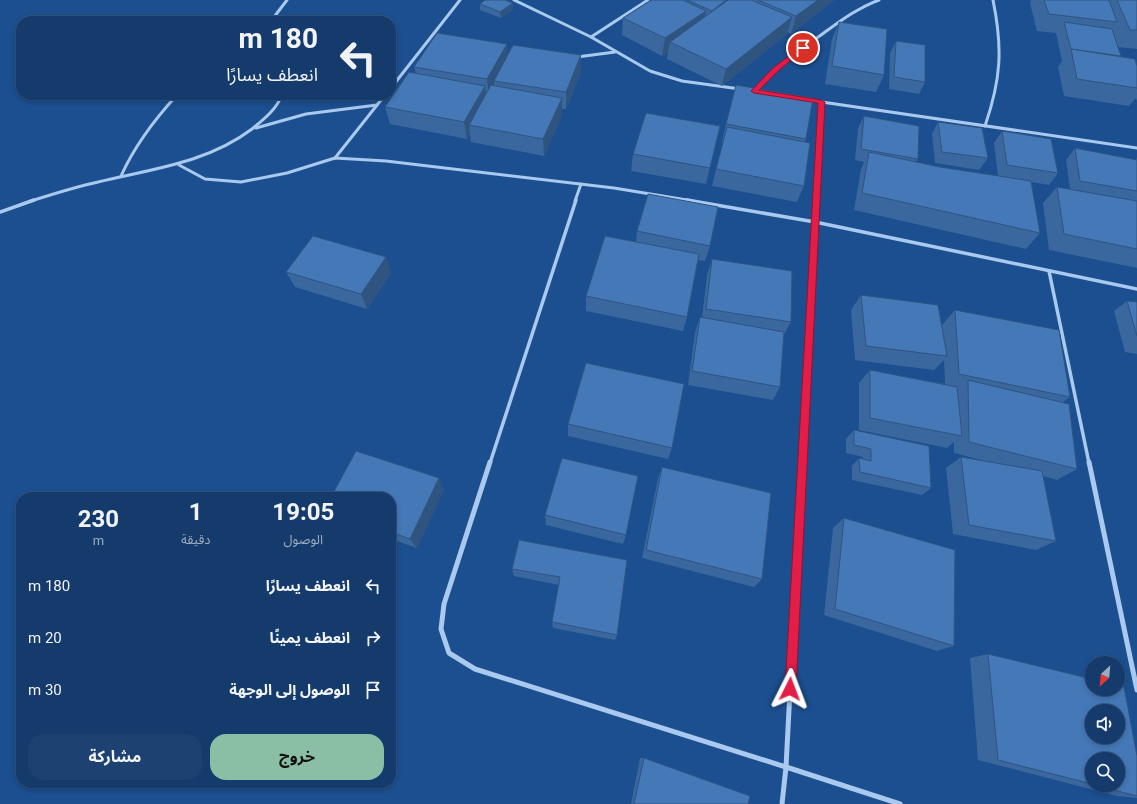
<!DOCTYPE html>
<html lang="ar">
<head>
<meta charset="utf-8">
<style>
  body { margin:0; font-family:Roboto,"Noto Sans Arabic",sans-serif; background:#1d4271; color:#f1f3f6; direction:rtl; height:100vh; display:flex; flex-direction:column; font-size:15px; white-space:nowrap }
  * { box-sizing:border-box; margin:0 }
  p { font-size:13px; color:#9dadc1 }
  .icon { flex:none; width:22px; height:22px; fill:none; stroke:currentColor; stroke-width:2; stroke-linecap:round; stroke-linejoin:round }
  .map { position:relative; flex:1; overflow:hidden; direction:ltr }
  .side { position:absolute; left:16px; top:492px; width:380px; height:296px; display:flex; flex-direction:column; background:#143b6b; border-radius:16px; box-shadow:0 2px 6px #0003,0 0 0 1px #33557e; direction:rtl }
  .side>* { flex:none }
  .hud { position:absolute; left:16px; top:16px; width:380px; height:84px; border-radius:16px; box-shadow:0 2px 6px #0003,0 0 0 1px #33557e; direction:rtl; background:#143b6b; color:#f1f3f6; overflow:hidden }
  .needle { width:26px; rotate:206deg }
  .buttons { position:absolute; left:1085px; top:656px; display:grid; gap:8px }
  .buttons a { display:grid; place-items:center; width:40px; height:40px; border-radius:50%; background:#143b6b; box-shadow:0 2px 6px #0003,0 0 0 1px #33557e; font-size:20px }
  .pin { position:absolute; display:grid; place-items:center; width:34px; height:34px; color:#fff; margin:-17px; border:2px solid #fff; border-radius:50%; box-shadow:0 1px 4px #0007 }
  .me { position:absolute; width:44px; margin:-22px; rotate:3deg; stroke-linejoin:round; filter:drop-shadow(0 0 3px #0008) }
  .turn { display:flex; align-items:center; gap:14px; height:84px; padding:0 12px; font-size:18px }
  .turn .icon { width:52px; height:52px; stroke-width:2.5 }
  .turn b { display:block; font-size:28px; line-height:34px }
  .eta { display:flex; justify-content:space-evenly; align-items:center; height:68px; text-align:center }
  .eta b { font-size:24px; font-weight:700; line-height:28px }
  .action { display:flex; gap:8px; margin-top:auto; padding:8px 12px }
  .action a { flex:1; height:46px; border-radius:16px; background:#8abfa5; color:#111; font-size:16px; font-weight:700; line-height:46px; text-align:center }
  .action a+a { background:#1d4271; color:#f1f3f6 }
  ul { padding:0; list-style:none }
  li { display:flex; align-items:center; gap:12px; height:52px; padding:0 12px }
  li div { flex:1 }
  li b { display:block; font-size:15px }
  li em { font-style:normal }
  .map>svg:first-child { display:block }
</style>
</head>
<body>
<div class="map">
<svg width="1137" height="804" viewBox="0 0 1137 804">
  <rect width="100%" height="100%" fill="#1b4f8f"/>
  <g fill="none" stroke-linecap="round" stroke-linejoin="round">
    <g stroke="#a9c9ee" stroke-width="3">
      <polyline points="514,0 591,37 650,71 682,81 740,89"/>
      <polyline points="271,21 287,0"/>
      <polyline points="591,37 648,0"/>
      <polyline points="577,57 615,52"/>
      <polyline points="391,88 460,0"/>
      <path d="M754,91C773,69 797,52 821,35C839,22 857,8 879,0"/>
      <polyline points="808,100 1137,148"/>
      <path d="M985,126C1001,79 1003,49 993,0"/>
      <polyline points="256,128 306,114 377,105"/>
      <polyline points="335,158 385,95"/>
      <polyline points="179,165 205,179 241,182 287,173 335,158 386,161 614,188 693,201"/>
      <path d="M121,176C135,145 154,120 177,95"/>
      <path d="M31,201C53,194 75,187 98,182C152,169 207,163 252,129C264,119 276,110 282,95"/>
      <polyline points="575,201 581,184"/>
      <polyline points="816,201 821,102"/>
    </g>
    <g stroke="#a9c9ee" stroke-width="3.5">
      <polyline points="687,200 815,222 1137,289"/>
      <polyline points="0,212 34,200"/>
      <polyline points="1049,271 1089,463"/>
      <polyline points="490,463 576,200"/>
      <polyline points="802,463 816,200"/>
    </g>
    <g stroke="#a9c9ee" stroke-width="5">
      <polyline points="490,462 444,604 441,629 449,653 475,669 786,767 782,804"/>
      <polyline points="802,462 786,767 900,804"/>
      <polyline points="1089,462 1137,690"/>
    </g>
  </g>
  <g fill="#3a679d" fill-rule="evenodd">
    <polygon points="651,0 834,0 791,34 787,32 787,34 722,86 667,59 668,52 662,56 622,35 623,18"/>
    <polygon points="1031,0 1137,0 1137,49 1118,47 1121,56 1120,57 1137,66 1137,101 1136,98 1129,106 1064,96 1058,67 1062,61 1056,33 1037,31 1030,3"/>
    <polygon points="513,3 513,9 501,18 480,10 480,4"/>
    <polygon points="839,22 884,75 876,92 825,84 832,39"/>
    <polygon points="896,41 925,82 919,94 889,89 890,53"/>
    <polygon points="508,55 581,73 566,109 562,109 562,115 544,156 471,142 470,134 467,139 390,124 385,107 416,74 414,67"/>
    <polygon points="864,116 918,159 916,162 940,167 998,176 994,143 1002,131 1058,173 1049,185 1031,182 1040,233 1026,249 854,210 861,169 864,162 855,160 858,128"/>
    <polygon points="938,122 988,158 979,170 935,163 932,134"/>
    <polygon points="726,124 806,139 805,142 804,186 797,202 712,186 723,142 722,141"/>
    <polygon points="720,126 706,184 631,171 633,154"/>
    <polygon points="1075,148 1135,160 1137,158 1137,268 1049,250 1043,203 1057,187 1070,189 1066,160"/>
    <polygon points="637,231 710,246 705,261 698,260 687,317 683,331 586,311 586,296 636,242"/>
    <polygon points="386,257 391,273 367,309 295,287 286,272"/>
    <polygon points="712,259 791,322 783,336 780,387 773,400 688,385 695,332 700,317 702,318 707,275"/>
    <polygon points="861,295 942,330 942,325 955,310 1070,397 1063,402 1077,469 1057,480 1043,476 1056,541 1036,550 953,534 946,468 961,457 985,461 954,453 954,442 947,448 859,430 859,383 870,370 945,384 944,360 934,370 855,360 851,310"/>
    <polygon points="1127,301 1137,302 1137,354 1125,352 1114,311"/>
    <polygon points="568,424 672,448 668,459 568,436"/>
    <polygon points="854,430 931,488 922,495 852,480 852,466 859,458 863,459 863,457 846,453 846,439"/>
    <polygon points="662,467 762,579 754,587 642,558 658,478"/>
    <polygon points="444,489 417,548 391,539 391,497"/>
    <polygon points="545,515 626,535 623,544 546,525"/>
    <polygon points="844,518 954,646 937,651 824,615 833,528"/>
    <polygon points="627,560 617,635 615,640 553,628 552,622 559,585 514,576 512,569"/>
    <path d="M988,654L1137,756V798L1117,796L978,760L970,658ZM1092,759L1118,785H1092Z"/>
    <polygon points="640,758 644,758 748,804 631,804"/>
  </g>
  <g fill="#305480">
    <polygon points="726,0 736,0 710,22 712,11"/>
    <polygon points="818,0 834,0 791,34 796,16"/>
    <polygon points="513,3 513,9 501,18 500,12"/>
    <polygon points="706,11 703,28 670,42 668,52 662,56 665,38"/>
    <polygon points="792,17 787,34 722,86 726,69"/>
    <polygon points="507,44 508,61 494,81 494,86 489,96 487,79"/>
    <polygon points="581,55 581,73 566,109 566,92"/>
    <polygon points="485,86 487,103 469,125 470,134 467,139 464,122"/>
    <polygon points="562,98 562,115 544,156 543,139"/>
    <polygon points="386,257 391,273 367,309 361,294"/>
    <polygon points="439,478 444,489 417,548 410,539"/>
  </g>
  <g fill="#4478b7" stroke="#305480" fill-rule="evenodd">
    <polygon points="485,0 505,0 513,3 500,12 480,4"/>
    <polygon points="651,0 683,0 706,11 665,38 623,18"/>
    <polygon points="687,0 726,0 712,11"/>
    <polygon points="728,0 751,0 792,17 726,69 670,42"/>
    <polygon points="758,0 818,0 796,16"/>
    <polygon points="1044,0 1109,0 1117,22 1049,14"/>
    <polygon points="1117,0 1137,0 1137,30 1130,30"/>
    <polygon points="839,22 887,29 884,75 832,66"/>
    <polygon points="1064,22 1112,29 1121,56 1071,49"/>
    <polygon points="437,33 507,44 487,79 414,67"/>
    <polygon points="896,41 925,45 925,82 894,77"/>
    <polygon points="513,45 581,55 566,92 494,81"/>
    <polygon points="1071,49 1135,59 1137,66 1137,88 1077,79"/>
    <polygon points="409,72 485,86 464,122 385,107"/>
    <polygon points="491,85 562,98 543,139 469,125"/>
    <polygon points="736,85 813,98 806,139 726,124"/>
    <polygon points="646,113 720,126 710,168 633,154"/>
    <polygon points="864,116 919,126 918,159 861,149"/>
    <polygon points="938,122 982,128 988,158 942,152"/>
    <polygon points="727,127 810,143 804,186 716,169"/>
    <polygon points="1002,131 1051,139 1058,173 1007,165"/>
    <polygon points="1075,148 1137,160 1137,191 1080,181"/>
    <polygon points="869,152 940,167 1031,181 1040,233 862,193"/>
    <polygon points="1057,187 1137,201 1137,249 1064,234"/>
    <polygon points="648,194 718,207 710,246 637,231"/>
    <polygon points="313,236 386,257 361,294 286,272"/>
    <polygon points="605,236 699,254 687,317 586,296"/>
    <polygon points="712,259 792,271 791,322 706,309"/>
    <polygon points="861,295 938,305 947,356 866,346"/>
    <polygon points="1127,301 1137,302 1137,336"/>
    <polygon points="955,310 1059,330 1070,397 959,374"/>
    <polygon points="700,317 784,332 780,387 692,371"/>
    <polygon points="586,363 684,384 672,448 568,424"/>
    <polygon points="870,370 957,387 962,436 870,418"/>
    <polygon points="968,380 1069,404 1077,469 969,442"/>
    <polygon points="854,430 929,446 931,488 860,472 859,458 871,461 871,449 854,445"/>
    <polygon points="356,451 439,478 410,539 391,532 391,497 331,497"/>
    <polygon points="961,457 1042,471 1056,541 969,525"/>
    <polygon points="562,458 638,476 626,535 545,515"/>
    <polygon points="662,467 771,493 762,579 646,550"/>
    <polygon points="844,518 955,550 954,646 835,609"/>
    <polygon points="519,540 627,560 617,635 552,622 560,577 512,569"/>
    <path d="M988,654L1092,679V689H1118V685L1124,687L1137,756V796L1095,785H1118V759H1092V784L998,760ZM1092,711H1118V737H1092Z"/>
    <polygon points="644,758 750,796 748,804 634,804"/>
  </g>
  <polygon fill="#e11d48" stroke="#92132f" points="801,47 806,48 778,71 759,90 821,100 825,102 796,689 794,693 790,695 786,693 785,689 818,103 754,93 751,91 773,68"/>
</svg>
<div class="buttons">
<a><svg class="needle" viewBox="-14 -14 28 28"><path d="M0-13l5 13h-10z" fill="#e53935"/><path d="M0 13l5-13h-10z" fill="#9dadc1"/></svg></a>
<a><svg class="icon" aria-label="sound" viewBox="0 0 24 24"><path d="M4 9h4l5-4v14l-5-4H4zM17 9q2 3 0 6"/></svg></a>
<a><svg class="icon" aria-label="search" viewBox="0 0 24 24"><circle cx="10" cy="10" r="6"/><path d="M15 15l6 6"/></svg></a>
</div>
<div class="pin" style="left:803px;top:48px;background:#d93025"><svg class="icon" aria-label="arrive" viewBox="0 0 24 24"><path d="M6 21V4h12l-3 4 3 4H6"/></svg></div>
<svg class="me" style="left:790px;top:689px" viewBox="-20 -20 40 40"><path d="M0-17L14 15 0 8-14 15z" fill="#e11d48" stroke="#fff" stroke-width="4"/></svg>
<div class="hud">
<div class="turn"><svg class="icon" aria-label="left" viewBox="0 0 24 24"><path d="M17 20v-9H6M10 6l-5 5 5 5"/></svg><div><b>180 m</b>انعطف يسارًا</div></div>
</div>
<section class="side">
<div class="eta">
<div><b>19:05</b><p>الوصول</p></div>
<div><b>1</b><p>دقيقة</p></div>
<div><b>230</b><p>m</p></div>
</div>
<ul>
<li><svg class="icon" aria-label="left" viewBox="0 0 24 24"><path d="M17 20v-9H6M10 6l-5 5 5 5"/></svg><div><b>انعطف يسارًا</b></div><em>180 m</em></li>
<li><svg class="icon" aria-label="right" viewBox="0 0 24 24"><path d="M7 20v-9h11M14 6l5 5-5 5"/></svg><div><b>انعطف يمينًا</b></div><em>20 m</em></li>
<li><svg class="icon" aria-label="arrive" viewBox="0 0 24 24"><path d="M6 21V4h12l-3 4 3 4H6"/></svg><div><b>الوصول إلى الوجهة</b></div><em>30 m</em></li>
</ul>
<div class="action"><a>خروج</a><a>مشاركة</a></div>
</section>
</div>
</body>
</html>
